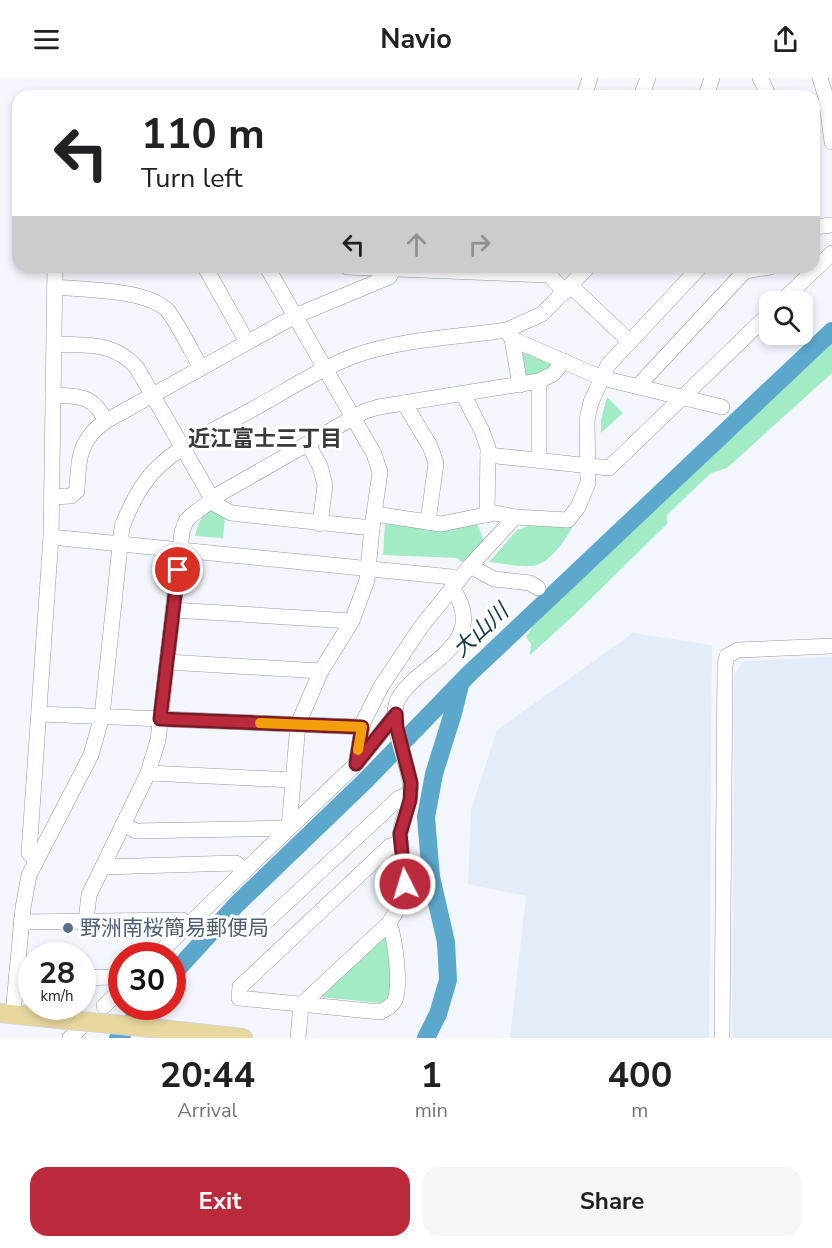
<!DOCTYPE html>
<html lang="en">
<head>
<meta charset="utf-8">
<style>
  body { margin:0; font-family:"Nunito Sans","Noto Sans JP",sans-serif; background:#f6f6f6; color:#202124; height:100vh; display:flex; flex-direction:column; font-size:22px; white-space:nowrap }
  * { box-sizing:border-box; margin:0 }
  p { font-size:20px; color:#757577 }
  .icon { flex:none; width:33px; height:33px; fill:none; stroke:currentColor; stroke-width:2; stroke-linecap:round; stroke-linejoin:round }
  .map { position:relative; height:960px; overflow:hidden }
  .details { display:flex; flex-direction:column; background:#fff; flex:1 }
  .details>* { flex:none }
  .top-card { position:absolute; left:12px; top:12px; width:808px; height:183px; border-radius:18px; box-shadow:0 3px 9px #0003; background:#fff; color:#202124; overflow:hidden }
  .fabs { position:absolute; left:759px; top:213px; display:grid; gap:12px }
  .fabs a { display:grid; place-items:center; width:54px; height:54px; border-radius:12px; background:#fff; box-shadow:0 3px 9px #0003; font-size:30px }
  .speed { position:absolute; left:18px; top:864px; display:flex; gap:12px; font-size:30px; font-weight:700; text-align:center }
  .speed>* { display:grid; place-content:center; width:78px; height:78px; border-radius:50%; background:#fff; box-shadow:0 3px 9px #0003; line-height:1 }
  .speed small { font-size:15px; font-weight:400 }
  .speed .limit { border:9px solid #d22; background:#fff; color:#111 }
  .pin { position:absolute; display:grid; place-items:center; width:51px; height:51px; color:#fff; margin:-26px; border:3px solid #fff; border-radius:50%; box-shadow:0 2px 6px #0007 }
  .me { position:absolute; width:66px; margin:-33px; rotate:355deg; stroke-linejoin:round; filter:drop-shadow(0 0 4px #0008) }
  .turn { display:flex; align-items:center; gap:21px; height:126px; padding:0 30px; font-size:27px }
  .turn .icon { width:78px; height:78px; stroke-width:2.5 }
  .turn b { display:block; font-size:42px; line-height:51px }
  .lanes { display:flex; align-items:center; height:57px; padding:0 30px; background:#0003; justify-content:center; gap:30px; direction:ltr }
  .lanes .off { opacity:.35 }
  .eta { display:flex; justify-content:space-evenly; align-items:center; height:102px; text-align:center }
  .eta b { font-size:36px; font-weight:700; line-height:42px }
  .cta { display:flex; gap:12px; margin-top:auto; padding:12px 30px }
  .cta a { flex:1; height:69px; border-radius:18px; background:#ba293c; color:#fff; font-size:24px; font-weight:700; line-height:69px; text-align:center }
  .cta a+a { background:#f6f6f6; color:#202124 }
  header { display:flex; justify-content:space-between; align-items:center; height:78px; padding:0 30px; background:#fff; font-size:27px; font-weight:700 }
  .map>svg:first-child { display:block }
</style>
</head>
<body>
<header><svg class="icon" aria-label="menu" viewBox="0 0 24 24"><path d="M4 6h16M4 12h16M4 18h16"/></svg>Navio<svg class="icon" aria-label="share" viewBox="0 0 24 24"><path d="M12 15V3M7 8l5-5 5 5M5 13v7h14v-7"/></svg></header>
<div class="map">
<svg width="832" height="960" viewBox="0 0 832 960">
  <rect width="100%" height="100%" fill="#f3f7fd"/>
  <g fill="#e3ecf9">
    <polygon points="633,555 712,567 709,960 510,960 526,818 468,806 471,731 497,652"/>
    <polygon points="832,579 832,960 732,960 734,596 744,583"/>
  </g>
  <g fill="#a2ebc4">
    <polygon points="832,244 832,295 727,390 711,395 667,437 667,446 573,538 530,577 531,566 526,559 556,510"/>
    <polygon points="527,274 551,284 552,290 524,299 521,275"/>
    <polygon points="607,319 623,335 601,355 601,342"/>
    <path d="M212,429L226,430L223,460L195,458C198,445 202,437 212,429Z"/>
    <polygon points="392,440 477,446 485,465 474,476 462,484 457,480 383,477 385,446"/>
    <path d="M542,443L573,447C567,461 548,488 531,488C517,489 503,485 489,484L517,452Z"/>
    <polygon points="390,854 392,918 381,925 320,919"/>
  </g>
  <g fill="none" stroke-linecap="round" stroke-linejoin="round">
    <g stroke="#5ba8cc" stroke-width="18">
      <polyline points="172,897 237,826 365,703 469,596 832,253"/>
      <polyline points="118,960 145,928"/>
      <polyline points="426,960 438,936 448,902 446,864 431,799 426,739 434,696 453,635 460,607"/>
    </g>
    <defs>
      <g id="minor">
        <polyline points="760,0 769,18"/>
        <polyline points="820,0 826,19 832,64"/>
        <polyline points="584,18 590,0"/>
        <polyline points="641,18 648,0"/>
        <polyline points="706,18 712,0"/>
        <polyline points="814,149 832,147"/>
        <polyline points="205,189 247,264"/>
        <polyline points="347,189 549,197 565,214"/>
        <polyline points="571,208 630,264"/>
        <path d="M55,209C84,212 148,211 168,233C178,246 192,274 201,290"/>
        <polyline points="781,224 832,175"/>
        <polyline points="507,252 512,261 602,300 722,329"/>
        <polyline points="512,261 520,307"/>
        <path d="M54,266C87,268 114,263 137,290L215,426L231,435L372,450"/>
        <polyline points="539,303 539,382"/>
        <polyline points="638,308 745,193 770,189"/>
        <polyline points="463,316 482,353 488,370 487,437"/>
        <path d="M53,317C80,319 92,316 106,343"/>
        <polyline points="404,325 430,368 436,385 428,444"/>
        <polyline points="308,366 320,388 325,407 320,446"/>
        <polyline points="488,377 609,390 770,235"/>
        <path d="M52,419L71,418L77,413C78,382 79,361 106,343L295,238L389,199L394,191"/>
        <polyline points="375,436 441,446 495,435 515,439"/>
        <polyline points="51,459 452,499 459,502"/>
        <polyline points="470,488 494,501 530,505 538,510"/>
        <polyline points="173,532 352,543"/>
        <polyline points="167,584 321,593"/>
        <polyline points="39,636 362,649"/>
        <polyline points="356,686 396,636"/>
        <polyline points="148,695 293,702"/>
        <polyline points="123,746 136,753 289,750 298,646 321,593 352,543 367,502 372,450 380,394 374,376 267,189"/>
        <polyline points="36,783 29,775 51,459 55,189"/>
        <polyline points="103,789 236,785 245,793"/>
        <polyline points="268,842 399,720 410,716"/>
        <polyline points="86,843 89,817 148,695 158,662 182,454 186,443 192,437 221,415 365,333 379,329 539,303 553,296 564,283"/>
        <polyline points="21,844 182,842 189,846"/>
        <path d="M389,845C395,860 401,906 395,922C392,928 386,931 380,934L239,920L240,909L390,768L401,765"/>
        <polyline points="156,878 356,686 363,644 382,607 421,549 470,488 515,439 568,442 578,429 588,405 587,342 591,324 608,287 700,189"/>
        <polyline points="16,898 32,899"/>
        <polyline points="82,900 112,899"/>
        <polyline points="104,928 122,911"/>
        <path d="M13,936L23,830L29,797L91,677L102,638L122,449C130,428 140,407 156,391C182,365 221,349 253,331C286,313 319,291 354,278C401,261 458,259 507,252L542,236L588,189"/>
        <polyline points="70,960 80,950"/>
        <path d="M298,960L301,927L389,845C414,809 398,794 400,757C402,739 413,722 410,703C406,680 391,650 396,627C398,617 408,608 415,601C446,575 483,553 452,510"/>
        <polyline points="722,960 725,587 727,578 738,572 832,568"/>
      </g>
      <g id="major">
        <polyline points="0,935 68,942"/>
        <polyline points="142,949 243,960"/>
      </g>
    </defs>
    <use href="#minor" stroke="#94989d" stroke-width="16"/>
    <use href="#major" stroke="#d3d4d4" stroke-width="20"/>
    <use href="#minor" stroke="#fff" stroke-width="15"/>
    <use href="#major" stroke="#e9d89e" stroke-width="18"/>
    <defs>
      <polyline id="major-bridge" points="68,942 142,949"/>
    </defs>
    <use href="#major-bridge" stroke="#d3d4d4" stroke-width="20" stroke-linecap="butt"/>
    <use href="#major-bridge" stroke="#e9d89e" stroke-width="18"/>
  </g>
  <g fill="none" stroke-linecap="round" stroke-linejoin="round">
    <defs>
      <polyline id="route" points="178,492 160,641 362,649 356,686 396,636 397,650 411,705 410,722 400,756 405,806"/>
    </defs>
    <use href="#route" stroke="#791b27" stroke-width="15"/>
    <use href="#route" stroke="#ba293c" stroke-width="10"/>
    <polyline stroke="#f59e0b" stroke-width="10" points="260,645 362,649 358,672"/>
  </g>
  <circle fill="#5c6f8a" stroke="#fff" stroke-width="2" cx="68" cy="850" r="6"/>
  <g text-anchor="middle" stroke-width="6" stroke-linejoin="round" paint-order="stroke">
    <g font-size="21" fill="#4e5e75" stroke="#fff" text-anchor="start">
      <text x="80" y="857">野洲南桜簡易郵便局</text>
    </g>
    <g font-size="22" font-weight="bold" fill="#383a3c" stroke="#fff">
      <text x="265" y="368">近江富士三丁目</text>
    </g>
    <g font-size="22" font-style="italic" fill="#153848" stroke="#fff">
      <text transform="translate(480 552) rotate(-43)" y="8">大山川</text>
    </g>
  </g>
</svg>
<div class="fabs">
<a><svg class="icon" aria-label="search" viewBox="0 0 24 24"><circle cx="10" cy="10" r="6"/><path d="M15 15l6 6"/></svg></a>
</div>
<div class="speed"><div>28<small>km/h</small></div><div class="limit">30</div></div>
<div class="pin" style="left:178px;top:492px;background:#d93025"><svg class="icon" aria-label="arrive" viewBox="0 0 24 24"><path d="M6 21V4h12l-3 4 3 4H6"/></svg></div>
<svg class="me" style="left:405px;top:806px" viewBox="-20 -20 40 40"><circle r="17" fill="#ba293c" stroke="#fff" stroke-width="3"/><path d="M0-11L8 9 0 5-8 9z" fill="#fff"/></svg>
<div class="top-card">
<div class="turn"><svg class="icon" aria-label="left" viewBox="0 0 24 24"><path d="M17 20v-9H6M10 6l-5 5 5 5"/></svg><div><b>110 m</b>Turn left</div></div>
<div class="lanes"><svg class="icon" aria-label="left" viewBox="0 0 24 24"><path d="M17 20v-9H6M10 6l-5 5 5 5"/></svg><svg class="icon off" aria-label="ahead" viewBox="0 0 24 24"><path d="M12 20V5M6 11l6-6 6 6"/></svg><svg class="icon off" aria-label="right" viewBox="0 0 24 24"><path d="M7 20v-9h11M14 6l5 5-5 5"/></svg></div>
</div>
</div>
<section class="details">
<div class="eta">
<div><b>20:44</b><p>Arrival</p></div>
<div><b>1</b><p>min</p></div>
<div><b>400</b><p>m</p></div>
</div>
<div class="cta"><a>Exit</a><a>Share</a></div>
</section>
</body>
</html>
